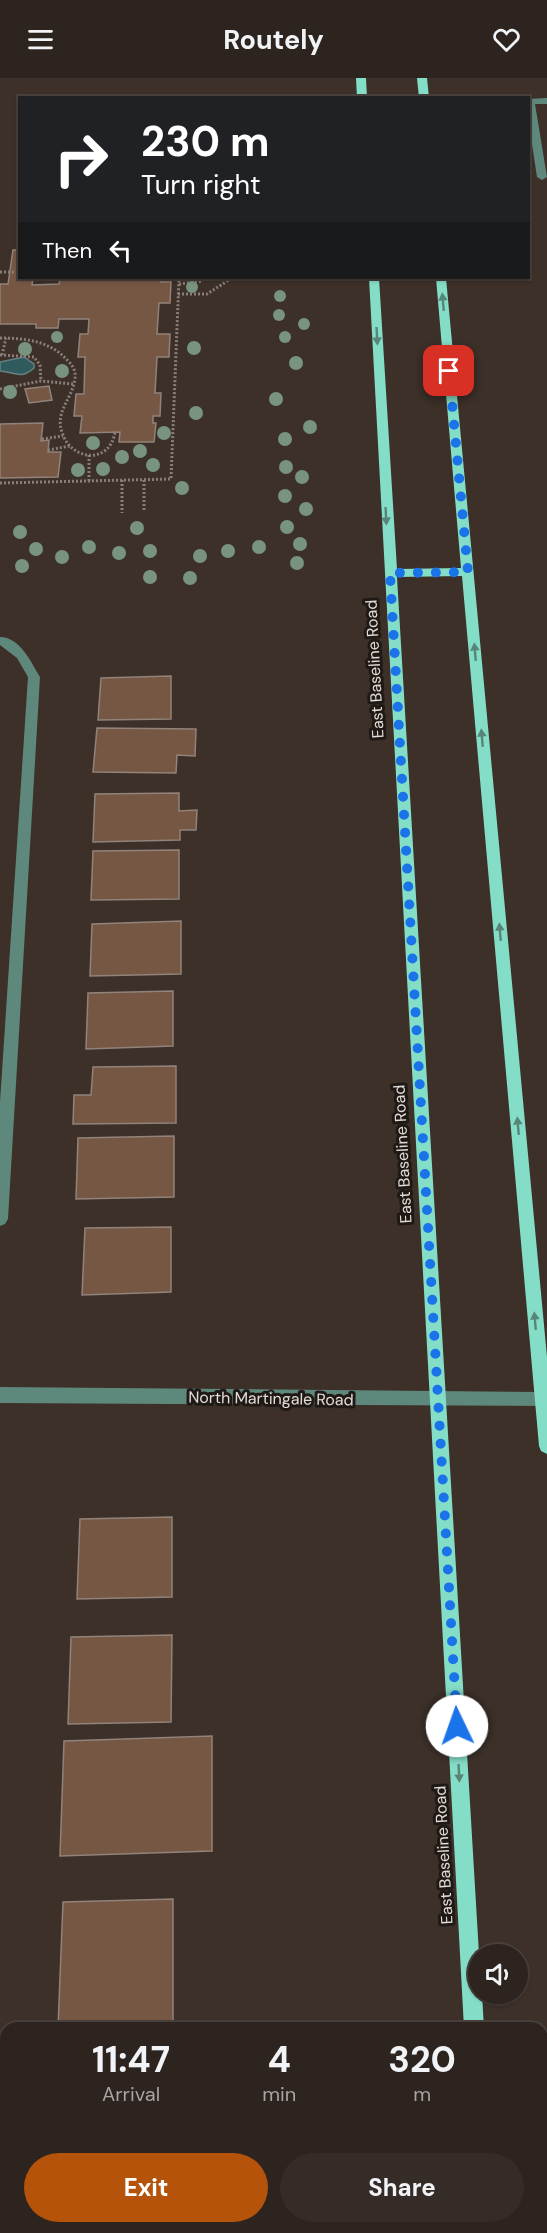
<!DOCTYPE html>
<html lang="en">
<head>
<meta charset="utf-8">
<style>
  body { margin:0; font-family:"DM Sans",sans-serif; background:#352c28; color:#f1f3f6; height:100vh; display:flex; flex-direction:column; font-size:22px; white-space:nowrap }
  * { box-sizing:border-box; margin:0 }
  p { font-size:20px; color:#a7a4a4 }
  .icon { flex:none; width:33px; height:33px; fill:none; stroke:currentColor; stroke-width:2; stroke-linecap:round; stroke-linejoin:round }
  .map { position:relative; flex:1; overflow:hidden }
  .panel { position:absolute; left:0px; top:1944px; width:548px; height:212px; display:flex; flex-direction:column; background:#2d241f; border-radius:18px 18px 0 0; box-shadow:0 2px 4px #0004,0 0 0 2px #48413d }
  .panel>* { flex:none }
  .hud { position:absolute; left:18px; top:18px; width:512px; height:183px; border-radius:0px; box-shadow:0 2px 4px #0004,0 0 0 2px #48413d; background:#202124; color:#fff; overflow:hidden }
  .fabs { position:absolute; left:468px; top:1866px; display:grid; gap:12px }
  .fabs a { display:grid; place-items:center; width:60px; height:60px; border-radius:50%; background:#2d241f; box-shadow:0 2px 4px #0004,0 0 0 2px #48413d; font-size:30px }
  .pin { position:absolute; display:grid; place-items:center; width:51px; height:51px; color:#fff; margin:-26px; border-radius:12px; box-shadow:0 3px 9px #0006 }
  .me { position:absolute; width:66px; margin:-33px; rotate:357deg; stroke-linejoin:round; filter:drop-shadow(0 0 4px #0008) }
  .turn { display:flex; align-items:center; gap:21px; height:126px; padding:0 24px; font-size:27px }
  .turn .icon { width:78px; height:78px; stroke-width:2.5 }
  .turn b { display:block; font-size:42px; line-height:51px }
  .then { display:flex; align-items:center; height:57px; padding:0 24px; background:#0003; gap:12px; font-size:22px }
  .eta { display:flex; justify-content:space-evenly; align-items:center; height:102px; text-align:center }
  .eta b { font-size:36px; font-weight:700; line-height:42px }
  .button { display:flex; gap:12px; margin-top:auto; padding:12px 24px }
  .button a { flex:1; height:69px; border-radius:36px; background:#b45309; color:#fff; font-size:24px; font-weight:700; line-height:69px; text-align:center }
  .button a+a { background:#352c28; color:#f1f3f6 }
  header { display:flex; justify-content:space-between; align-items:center; height:78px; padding:0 24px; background:#2d241f; font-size:27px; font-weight:700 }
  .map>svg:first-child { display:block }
</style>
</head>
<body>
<header><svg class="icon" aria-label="menu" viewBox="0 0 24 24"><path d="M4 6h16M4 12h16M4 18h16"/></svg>Routely<svg class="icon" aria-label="heart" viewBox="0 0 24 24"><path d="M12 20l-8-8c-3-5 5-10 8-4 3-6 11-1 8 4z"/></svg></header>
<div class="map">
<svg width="547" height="2155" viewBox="0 0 547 2155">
  <rect width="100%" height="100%" fill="#3c3029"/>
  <path fill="#2f5b5e" stroke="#658182" stroke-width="1.5" d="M24,279L34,286V290C21,302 15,294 0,293V284Z"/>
  <g fill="#755744" stroke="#91837a" stroke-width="1.5">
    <polygon points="13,172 20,172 20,200 33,200 32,207 59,206 60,202 92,202 92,200 127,200 127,201 161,200 161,204 171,204 170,225 159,225 157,256 170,256 169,279 157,279 155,315 161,315 160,338 153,338 153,345 156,345 154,364 119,364 120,354 80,355 82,338 74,338 76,316 84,316 85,279 78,279 80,256 88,256 89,241 59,241 58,250 36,250 36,246 0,246 0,206 8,206"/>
    <polygon points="49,308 52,322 29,325 25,311"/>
    <polygon points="43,345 41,363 49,362 48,374 61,374 58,399 0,400 0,346"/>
    <polygon points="171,598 171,641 98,642 101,600"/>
    <polygon points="97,650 196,651 195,678 177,677 176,695 93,694"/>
    <polygon points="179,715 179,733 197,732 196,752 180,752 180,762 93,764 95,716"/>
    <polygon points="179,772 179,821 91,822 93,773"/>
    <polygon points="181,843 181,896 90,898 92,846"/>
    <polygon points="173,913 173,968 86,971 88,915"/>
    <polygon points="176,988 176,1045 73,1046 74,1017 91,1017 93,989"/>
    <polygon points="174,1058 174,1119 76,1121 78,1060"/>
    <polygon points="171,1149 171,1214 82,1217 85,1150"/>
    <polygon points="172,1439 172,1519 77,1521 80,1441"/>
    <polygon points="172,1557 171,1644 68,1646 71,1559"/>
    <polygon points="212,1658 212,1773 60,1778 64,1663"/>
    <polygon points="173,1821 173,1950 58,1950 63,1824"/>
    <rect x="51" y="2150" width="159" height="5"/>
  </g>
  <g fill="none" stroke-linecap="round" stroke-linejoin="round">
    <g stroke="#897f79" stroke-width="3" stroke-dasharray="2 2" stroke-linecap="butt">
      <polyline points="0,194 20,194"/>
      <polyline points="179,206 203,203"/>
      <polyline points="178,216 207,216 232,200"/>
      <path d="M0,260C25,260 51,263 68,283C73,288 76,293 75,300C73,321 53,334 63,357C73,383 110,386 115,354"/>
      <polyline points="0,277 34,279 40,287 41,303"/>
      <polyline points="2,277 6,260"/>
      <polyline points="0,311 41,303 73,306"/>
      <polyline points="42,361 63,358"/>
      <polyline points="48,372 70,368"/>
      <polyline points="89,377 89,403"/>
      <polyline points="122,402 122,435"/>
      <polyline points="144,402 144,434"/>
      <polyline points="0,405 171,401 179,200"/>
    </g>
    <g fill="#5f887d" fill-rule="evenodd">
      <polygon points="547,20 547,26 535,26 547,99 542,102 537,99 528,40 528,21"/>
      <path d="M0,559C20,559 31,584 40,599L8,1141L5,1146L0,1148V1024L28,599L17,580L0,567Z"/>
      <polygon points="0,1309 543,1314 547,1316 547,1328 0,1325"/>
    </g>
    <g fill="#84ddc7" fill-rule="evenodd">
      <polygon points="356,0 366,0 367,20 357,20"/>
      <polygon points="417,0 427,0 429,20 419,20"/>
      <polygon points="369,200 379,200 397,491 461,490 436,200 446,200 547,1279 547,1376 541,1373 539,1368 462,498 397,499 479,1876 478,1916 482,1916 484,1950 464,1950"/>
      <rect x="476" y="2150" width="20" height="5"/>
    </g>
  </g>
  <g fill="#78947e">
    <circle cx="192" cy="209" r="6"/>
    <circle cx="280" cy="218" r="6"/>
    <circle cx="279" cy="237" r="6"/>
    <circle cx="304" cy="246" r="6"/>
    <circle cx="57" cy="259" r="6"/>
    <circle cx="285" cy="259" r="6"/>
    <circle cx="194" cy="270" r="7"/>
    <circle cx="25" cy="271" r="7"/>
    <circle cx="296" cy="285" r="7"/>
    <circle cx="62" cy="293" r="7"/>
    <circle cx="10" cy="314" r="7"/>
    <circle cx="276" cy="321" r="7"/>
    <circle cx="196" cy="335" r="7"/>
    <circle cx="310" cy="349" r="7"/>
    <circle cx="164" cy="355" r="7"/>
    <circle cx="285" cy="361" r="7"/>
    <circle cx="93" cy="365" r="7"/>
    <circle cx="140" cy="373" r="7"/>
    <circle cx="122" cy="379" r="7"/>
    <circle cx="153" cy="387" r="7"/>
    <circle cx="286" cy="389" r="7"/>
    <circle cx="103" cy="391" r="7"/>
    <circle cx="78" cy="392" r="7"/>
    <circle cx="302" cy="399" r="7"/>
    <circle cx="182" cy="410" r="7"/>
    <circle cx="285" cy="418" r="7"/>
    <circle cx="306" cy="431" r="7"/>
    <circle cx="287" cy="449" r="7"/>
    <circle cx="137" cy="450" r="7"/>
    <circle cx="20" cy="454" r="7"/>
    <circle cx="300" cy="466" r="7"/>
    <circle cx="89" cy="469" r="7"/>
    <circle cx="259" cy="469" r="7"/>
    <circle cx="36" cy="471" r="7"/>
    <circle cx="150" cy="473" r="7"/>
    <circle cx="228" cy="473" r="7"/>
    <circle cx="119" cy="475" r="7"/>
    <circle cx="200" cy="478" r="7"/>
    <circle cx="62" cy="479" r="7"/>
    <circle cx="297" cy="485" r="7"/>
    <circle cx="22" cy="488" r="7"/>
    <circle cx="150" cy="499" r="7"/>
    <circle cx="190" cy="500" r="7"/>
  </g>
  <defs><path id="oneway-solid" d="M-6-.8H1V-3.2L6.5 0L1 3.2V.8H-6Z" transform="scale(1.5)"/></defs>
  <g fill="#578577">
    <use href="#oneway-solid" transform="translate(443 224) rotate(-95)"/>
    <use href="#oneway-solid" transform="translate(377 258) rotate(87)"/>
    <use href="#oneway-solid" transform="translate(386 438) rotate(87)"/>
    <use href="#oneway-solid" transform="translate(475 574) rotate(-95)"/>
    <use href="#oneway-solid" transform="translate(482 660) rotate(-95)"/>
    <use href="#oneway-solid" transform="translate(500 854) rotate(-95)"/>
    <use href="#oneway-solid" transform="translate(518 1048) rotate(-95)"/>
    <use href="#oneway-solid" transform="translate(535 1243) rotate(-95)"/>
    <use href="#oneway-solid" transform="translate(459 1695) rotate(87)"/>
  </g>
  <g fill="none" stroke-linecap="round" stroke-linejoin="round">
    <polyline stroke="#1a73e8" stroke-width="10" stroke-dasharray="0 18" points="449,293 468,494 390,495 457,1648"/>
  </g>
  <g text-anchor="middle" stroke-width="6" stroke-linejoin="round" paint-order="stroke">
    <g font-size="16" fill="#e3dbd6" stroke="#1f1916">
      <text transform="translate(374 591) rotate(-93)" y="6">East Baseline Road</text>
      <text transform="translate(402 1076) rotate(-93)" y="6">East Baseline Road</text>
      <text transform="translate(271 1320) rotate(1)" y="6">North Martingale Road</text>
      <text transform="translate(443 1777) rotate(-93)" y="6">East Baseline Road</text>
    </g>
  </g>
</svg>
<div class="fabs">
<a><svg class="icon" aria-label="sound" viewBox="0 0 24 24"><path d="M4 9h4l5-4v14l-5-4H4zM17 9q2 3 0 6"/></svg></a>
</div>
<div class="pin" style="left:449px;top:293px;background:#d93025"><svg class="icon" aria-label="arrive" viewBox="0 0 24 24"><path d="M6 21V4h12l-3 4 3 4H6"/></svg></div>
<svg class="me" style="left:457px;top:1648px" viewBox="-20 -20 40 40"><circle r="19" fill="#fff"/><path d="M0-13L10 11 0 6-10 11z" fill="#1a73e8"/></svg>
<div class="hud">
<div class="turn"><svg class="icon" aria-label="right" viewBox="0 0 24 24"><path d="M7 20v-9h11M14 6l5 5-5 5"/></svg><div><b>230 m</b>Turn right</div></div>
<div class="then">Then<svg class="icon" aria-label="left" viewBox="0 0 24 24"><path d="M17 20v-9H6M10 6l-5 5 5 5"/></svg></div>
</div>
<section class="panel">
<div class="eta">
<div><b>11:47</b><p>Arrival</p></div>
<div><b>4</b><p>min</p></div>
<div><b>320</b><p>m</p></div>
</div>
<div class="button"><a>Exit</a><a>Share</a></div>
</section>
</div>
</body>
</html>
